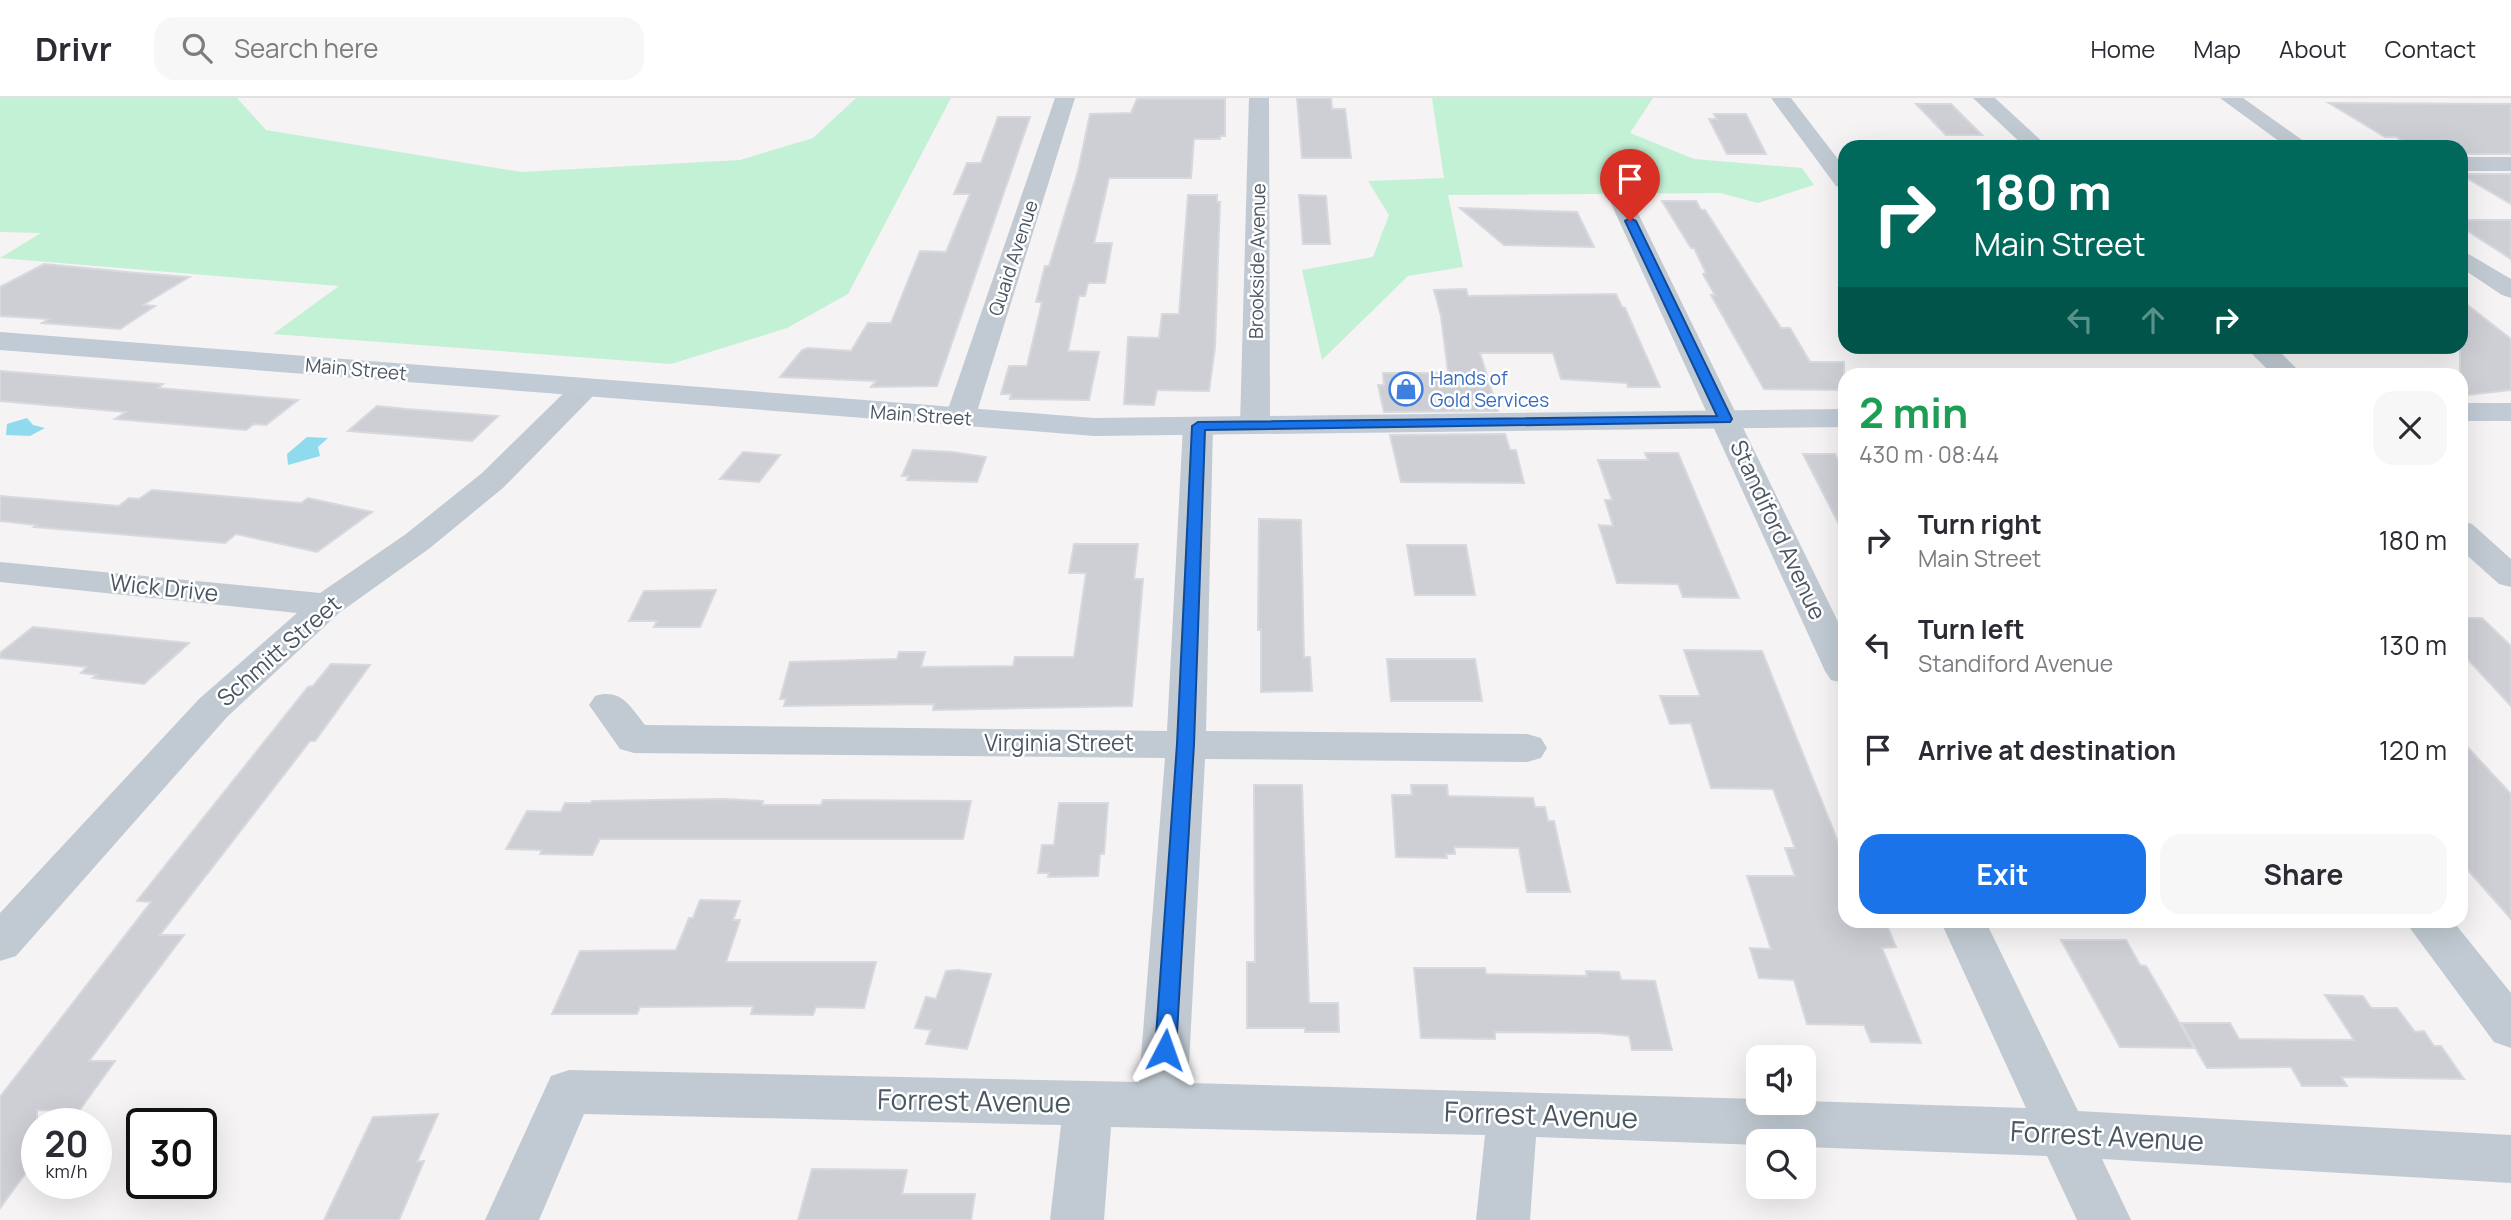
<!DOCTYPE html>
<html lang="en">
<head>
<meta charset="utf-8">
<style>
  body { margin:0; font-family:Manrope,sans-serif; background:#f7f7f7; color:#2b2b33; height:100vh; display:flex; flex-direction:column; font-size:26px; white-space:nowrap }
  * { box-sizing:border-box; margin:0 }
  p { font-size:23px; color:#7c7c81 }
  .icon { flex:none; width:38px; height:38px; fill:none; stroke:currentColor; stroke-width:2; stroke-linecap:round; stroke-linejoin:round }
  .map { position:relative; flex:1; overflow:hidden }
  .sheet { position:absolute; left:1838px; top:270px; width:630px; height:560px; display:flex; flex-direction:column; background:#fff; border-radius:21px; box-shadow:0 7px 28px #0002 }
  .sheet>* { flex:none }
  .banner { position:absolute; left:1838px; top:42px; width:630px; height:214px; border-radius:21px; box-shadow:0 7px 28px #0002; background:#00695c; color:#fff; overflow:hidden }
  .controls { position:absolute; left:1746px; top:947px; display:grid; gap:14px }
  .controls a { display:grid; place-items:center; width:70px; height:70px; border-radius:14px; background:#fff; box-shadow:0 7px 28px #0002; font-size:35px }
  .speed { position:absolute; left:21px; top:1010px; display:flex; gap:14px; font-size:35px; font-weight:700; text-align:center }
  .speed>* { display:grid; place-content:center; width:91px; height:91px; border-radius:50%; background:#fff; box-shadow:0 7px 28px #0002; line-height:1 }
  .speed small { font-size:18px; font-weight:400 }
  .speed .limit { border:4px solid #111; border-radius:10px; background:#fff; color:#111 }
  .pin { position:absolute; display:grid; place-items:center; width:60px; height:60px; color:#fff; margin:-72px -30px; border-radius:50% 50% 50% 0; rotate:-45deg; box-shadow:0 0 7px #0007 }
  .pin .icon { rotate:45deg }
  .me { position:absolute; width:77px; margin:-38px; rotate:4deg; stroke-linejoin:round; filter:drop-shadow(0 0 5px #0008) }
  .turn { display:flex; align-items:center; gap:24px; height:147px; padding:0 21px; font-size:32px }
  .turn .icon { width:91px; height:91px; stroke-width:2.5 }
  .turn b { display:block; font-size:49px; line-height:60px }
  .lanes { display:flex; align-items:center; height:66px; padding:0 21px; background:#0003; justify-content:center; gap:35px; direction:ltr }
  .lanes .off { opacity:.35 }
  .round { display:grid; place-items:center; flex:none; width:74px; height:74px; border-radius:21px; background:#f7f7f7 }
  .summary { display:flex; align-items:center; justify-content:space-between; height:119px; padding:0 21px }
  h1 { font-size:42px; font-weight:700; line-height:52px; color:#1e9e55 }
  .button { display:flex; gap:14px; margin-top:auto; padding:14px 21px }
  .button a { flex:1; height:80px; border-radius:21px; background:#1a73e8; color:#fff; font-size:28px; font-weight:700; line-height:80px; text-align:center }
  .button a+a { background:#f7f7f7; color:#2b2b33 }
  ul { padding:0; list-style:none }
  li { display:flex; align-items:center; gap:21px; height:105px; padding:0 21px }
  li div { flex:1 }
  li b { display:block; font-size:26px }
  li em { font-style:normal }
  header { display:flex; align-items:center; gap:42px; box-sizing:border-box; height:98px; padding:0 35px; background:#fff; border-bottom:2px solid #e1e1e2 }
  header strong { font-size:33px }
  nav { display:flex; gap:38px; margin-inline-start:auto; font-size:24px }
  .search { width:490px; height:63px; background:#f7f7f7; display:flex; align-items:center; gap:18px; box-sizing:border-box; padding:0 24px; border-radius:21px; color:#7c7c81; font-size:26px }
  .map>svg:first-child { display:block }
</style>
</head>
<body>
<header>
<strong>Drivr</strong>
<div class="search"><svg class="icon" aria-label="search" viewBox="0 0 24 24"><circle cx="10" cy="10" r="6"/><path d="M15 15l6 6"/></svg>Search here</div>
<nav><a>Home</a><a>Map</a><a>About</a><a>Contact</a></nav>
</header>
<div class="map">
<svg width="2511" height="1122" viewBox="0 0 2511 1122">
  <rect width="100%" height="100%" fill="#f5f3f3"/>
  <g fill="#c3f1d5">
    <polygon points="0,0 237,0 266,32 521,74 740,62 813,40 856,0 951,0 848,196 787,230 671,266 273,236 339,188 0,160 41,135 0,134"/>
    <polygon points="1432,0 1653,0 1630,35 1694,61 1802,70 1814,87 1758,105 1720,95 1448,97 1463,169 1408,178 1322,262 1302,172 1373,159 1389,117 1368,83 1444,80"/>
  </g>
  <g fill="#90daee">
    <polygon points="27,320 33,327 45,330 30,338 6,337 7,326"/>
    <polygon points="307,339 328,340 318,349 320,358 288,367 287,356"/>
  </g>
  <g fill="#cdcfd5" stroke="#d7d9de" stroke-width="2">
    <polygon points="1297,0 1331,0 1332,11 1345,11 1351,60 1302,60"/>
    <polygon points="1137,1 1225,1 1225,38 1220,38 1220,41 1194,41 1191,80 1109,80 1094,145 1112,145 1105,185 1088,185 1085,198 1079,198 1068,253 1099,254 1089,302 1010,301 1011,296 1001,296 1009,268 1027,268 1042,204 1036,204 1045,168 1049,168 1078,73 1090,16 1131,15"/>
    <polygon points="2329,5 2511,6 2511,56 2460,56 2460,49 2412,49 2396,39 2385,39"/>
    <polygon points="1916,6 1951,6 1982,37 1946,37"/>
    <polygon points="1714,16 1746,16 1766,56 1727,56 1709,21 1717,21"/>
    <polygon points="998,19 1030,19 937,288 871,289 876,283 780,279 802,252 808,250 851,253 868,225 891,225 920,153 946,154 970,96 954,96 967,65 981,65"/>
    <polygon points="2460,76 2511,76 2511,106"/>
    <polygon points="1188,97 1217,97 1217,104 1220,104 1215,249 1209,293 1157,292 1154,307 1124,306 1128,239 1159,240 1162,216 1179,216"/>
    <polygon points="1299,97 1326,98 1330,146 1303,146"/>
    <polygon points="1662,103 1696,103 1701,112 1705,112 1781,230 1790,230 1810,264 1844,264 1844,292 1764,291 1711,197 1715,197 1703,176 1706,175 1694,150 1691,150"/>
    <polygon points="1460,110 1577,114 1594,149 1504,147"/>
    <polygon points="2460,122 2511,122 2511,161 2460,128"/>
    <polygon points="44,166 137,175 189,179 143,207 155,208 120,231 42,225 49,221 0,218 0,189"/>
    <polygon points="1466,191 1468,198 1616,196 1622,209 1625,210 1660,289 1628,289 1627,285 1561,281 1553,255 1480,255 1498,313 1384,314 1378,287 1384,287 1383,275 1448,275 1441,218 1434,192"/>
    <polygon points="2460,201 2511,241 2511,292 2460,298"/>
    <polygon points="0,273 163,286 158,290 298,302 266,327 254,326 246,332 115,321 126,314 0,303"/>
    <polygon points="377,308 406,311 498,318 472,343 348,333"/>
    <polygon points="1505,336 1510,352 1516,352 1524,385 1401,384 1390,337"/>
    <polygon points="913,352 952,354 986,359 977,384 907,382 909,378 902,378"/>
    <polygon points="743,354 780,357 759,384 720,381"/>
    <polygon points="1645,355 1678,355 1739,500 1683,499 1678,486 1617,485 1599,427 1613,428 1605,402 1612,402 1598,362 1648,362"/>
    <polygon points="1803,356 1835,356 1844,373 1844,436"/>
    <polygon points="152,392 301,405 308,400 372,414 317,454 236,436 225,445 34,429 37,427 0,423 0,398 119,408 129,400 139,401"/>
    <polygon points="1259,421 1301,422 1304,559 1310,559 1312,593 1261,594 1261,532 1258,532"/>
    <polygon points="1074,446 1138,446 1134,481 1143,481 1132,608 933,612 934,606 784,608 786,601 780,601 790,564 897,561 899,554 925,554 921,569 1013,568 1015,559 1074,559 1086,475 1069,475"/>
    <polygon points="1407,447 1466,447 1475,497 1415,497"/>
    <polygon points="716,492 700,529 654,529 657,523 629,523 644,493"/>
    <polygon points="2460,520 2482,520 2511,548 2511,608 2460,553"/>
    <polygon points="33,529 138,540 189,545 144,586 93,580 97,577 81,575 87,569 0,560 0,555"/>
    <polygon points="1684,552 1762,553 1844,759 1844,822 1885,822 1896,849 1882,850 1921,945 1871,944 1864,927 1807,926 1794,882 1759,880 1750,850 1771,851 1747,778 1795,778 1785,750 1795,750 1773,691 1711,690 1691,625 1670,626 1660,598 1700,598"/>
    <polygon points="1387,561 1475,561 1482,603 1391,603"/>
    <polygon points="331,566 370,567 315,643 310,643 160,837 184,837 89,963 115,963 79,1013 37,1012 37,1060 0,1110 0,999 151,804 137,803 308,589 313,588"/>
    <polygon points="2460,641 2511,696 2511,821 2460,763"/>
    <polygon points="1254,687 1302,687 1309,905 1338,905 1339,934 1305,934 1305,930 1247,930 1247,864 1255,864"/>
    <polygon points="1411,687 1447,687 1448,698 1533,700 1535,709 1545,709 1548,723 1554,723 1570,794 1527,794 1519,750 1454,749 1455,756 1446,756 1447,760 1396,759 1392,697 1412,697"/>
    <polygon points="723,701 763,703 762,707 821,707 823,702 971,703 963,741 600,741 592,757 540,756 542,752 506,751 527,713 561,714 565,705 591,705 592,703"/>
    <polygon points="1059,705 1108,705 1104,756 1100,756 1098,778 1048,779 1049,775 1038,775 1042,747 1054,747"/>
    <polygon points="700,802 740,803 733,822 740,822 726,864 876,864 864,910 816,909 813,917 751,916 753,908 640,909 637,916 552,916 580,853 676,852 689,820 693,820"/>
    <polygon points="2061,842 2126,842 2140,867 2146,868 2194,950 2120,949"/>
    <polygon points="1414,870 1485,870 1486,876 1587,878 1586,873 1619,874 1621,882 1655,883 1672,952 1632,952 1629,938 1599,935 1495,934 1495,941 1421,940"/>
    <polygon points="958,872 991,876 967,951 926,946 931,932 915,930 926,899 936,901 946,873"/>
    <polygon points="2325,897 2363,898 2371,910 2397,910 2415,934 2424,933 2434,948 2441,948 2464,981 2341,979 2347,988 2302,988 2291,969 2207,970 2181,925 2230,925 2239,941 2354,942"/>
    <polygon points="438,1016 417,1064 424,1063 399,1122 324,1122 373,1019"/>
    <polygon points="812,1071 907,1072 902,1096 975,1096 971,1122 798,1122"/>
  </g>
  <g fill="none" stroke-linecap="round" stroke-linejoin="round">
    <g fill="#c1cad2" fill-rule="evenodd">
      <polygon points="1055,0 1075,0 975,320 970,326 960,329 950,326 945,320"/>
      <polygon points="1249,0 1269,0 1270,327 1266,333 1255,336 1244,333 1240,327"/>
      <polygon points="1771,0 1791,0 1844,69 1844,90 1836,88"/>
      <polygon points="1973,0 1995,0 2048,49 2025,49"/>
      <polygon points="2220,0 2243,0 2312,49 2287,49"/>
      <rect x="2460" y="59" width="51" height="14"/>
      <polygon points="1620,94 1631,101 1844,536 1844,585 1831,582 1825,573 1609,101"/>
      <polygon points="2460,151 2511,181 2511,200 2502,197 2460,169"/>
      <polygon points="2244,248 2274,248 2302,276 2272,276"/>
      <polygon points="585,281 595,284 599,290 595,296 504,389 430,450 339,515 227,619 16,858 0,863 0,815 199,601 297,515 0,484 0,464 320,495 406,436 482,375 575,284"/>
      <path d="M1198,319L1209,322L1213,328L1206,633L1527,636L1541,640L1547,650L1541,660L1527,664L1205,661L1188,985L1759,1001V1004L1804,1003L2026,1010L1940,822H1985L2078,1013L2511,1037V1085L2102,1061L2131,1122H2077L2047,1058L1804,1049V1043H1759V1047L1536,1039L1530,1122H1476L1485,1037L1111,1029L1104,1122H1050L1061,1027L584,1016L539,1122H485L551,978L569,972L1139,984L1165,660L634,655L620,651L589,607L595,598C621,590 630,608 645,627L1167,633L1183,328L1187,322Z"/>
      <polygon points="2460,423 2472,426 2511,461 2511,489 2499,486 2460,451"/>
      <polygon points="2404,822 2452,822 2511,895 2511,950 2494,944"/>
    </g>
    <g fill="#c1cbd6" fill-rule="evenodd">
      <polygon points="0,234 1094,320 1844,311 1844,329 1094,338 0,252"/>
      <rect x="2460" y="305" width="51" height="18"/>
    </g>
  </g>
  <polygon fill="#1a73e8" stroke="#114b97" stroke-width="2" points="1630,120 1636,123 1732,321 1730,324 1205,332 1194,646 1176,952 1173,958 1165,961 1158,958 1155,952 1177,646 1192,328 1198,324 1717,318 1625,123"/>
  <defs>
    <symbol id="shop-ring" viewBox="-11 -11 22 22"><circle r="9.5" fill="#fff" stroke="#3f7fe0" stroke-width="1.5"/><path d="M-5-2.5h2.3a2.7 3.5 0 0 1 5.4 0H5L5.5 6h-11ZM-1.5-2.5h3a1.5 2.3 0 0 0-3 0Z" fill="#3f7fe0"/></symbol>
  </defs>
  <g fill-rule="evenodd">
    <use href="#shop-ring" x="1387" y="272" width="38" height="38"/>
  </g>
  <g text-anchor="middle" stroke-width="5" stroke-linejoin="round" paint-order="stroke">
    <g font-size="19" fill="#4a5661" stroke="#fff">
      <text transform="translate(1013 160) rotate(-72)" y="7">Quaid Avenue</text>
      <text transform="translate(1257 163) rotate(-89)" y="7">Brookside Avenue</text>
      <text transform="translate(356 271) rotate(5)" y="7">Main Street</text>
      <text transform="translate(921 317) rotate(4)" y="7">Main Street</text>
    </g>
    <g font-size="19" fill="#366cbe" stroke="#fff" text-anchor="start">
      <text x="1430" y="287">Hands of<tspan x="1430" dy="22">Gold Services</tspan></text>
    </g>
    <g font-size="23" fill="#4a5661" stroke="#fff">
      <text transform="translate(1778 432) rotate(65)" y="8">Standiford Avenue</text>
      <text transform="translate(164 490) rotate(6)" y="8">Wick Drive</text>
      <text transform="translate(279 553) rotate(-41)" y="8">Schmitt Street</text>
      <text x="1059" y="653">Virginia Street</text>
    </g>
    <g font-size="28" fill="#4a5661" stroke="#fff">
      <text transform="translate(974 1003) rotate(1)" y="10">Forrest Avenue</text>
      <text transform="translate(1541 1017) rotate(2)" y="10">Forrest Avenue</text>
      <text transform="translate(2107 1038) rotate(3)" y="10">Forrest Avenue</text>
    </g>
  </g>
</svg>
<div class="controls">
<a><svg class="icon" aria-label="sound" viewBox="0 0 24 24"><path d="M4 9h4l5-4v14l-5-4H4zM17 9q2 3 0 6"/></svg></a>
<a><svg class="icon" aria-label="search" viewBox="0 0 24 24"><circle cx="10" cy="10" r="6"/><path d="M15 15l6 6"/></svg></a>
</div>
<div class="speed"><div>20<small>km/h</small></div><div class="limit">30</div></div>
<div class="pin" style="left:1630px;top:123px;background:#d93025"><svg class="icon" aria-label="arrive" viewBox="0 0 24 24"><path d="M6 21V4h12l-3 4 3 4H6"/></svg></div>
<svg class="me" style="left:1165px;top:952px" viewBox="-20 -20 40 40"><path d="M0-17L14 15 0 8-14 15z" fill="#1a73e8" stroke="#fff" stroke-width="4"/></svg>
<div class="banner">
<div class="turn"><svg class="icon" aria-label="right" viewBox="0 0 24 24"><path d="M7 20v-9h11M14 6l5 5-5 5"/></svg><div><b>180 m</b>Main Street</div></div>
<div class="lanes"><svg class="icon off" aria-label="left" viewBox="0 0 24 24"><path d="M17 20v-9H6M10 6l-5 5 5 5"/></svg><svg class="icon off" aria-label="ahead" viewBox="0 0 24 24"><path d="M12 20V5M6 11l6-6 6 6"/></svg><svg class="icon" aria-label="right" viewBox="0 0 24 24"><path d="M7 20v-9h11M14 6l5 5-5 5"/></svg></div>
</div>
<section class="sheet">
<div class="summary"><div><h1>2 min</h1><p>430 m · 08:44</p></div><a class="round"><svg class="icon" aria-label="close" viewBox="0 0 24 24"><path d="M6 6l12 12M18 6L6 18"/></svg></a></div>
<ul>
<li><svg class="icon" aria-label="right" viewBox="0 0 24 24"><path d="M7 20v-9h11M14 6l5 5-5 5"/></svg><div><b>Turn right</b><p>Main Street</p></div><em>180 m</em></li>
<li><svg class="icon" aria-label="left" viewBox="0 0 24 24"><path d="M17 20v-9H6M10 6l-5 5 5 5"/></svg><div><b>Turn left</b><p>Standiford Avenue</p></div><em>130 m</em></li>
<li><svg class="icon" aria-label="arrive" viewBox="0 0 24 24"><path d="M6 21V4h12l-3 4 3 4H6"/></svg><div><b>Arrive at destination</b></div><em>120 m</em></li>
</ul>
<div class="button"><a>Exit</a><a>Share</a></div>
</section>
</div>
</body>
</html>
